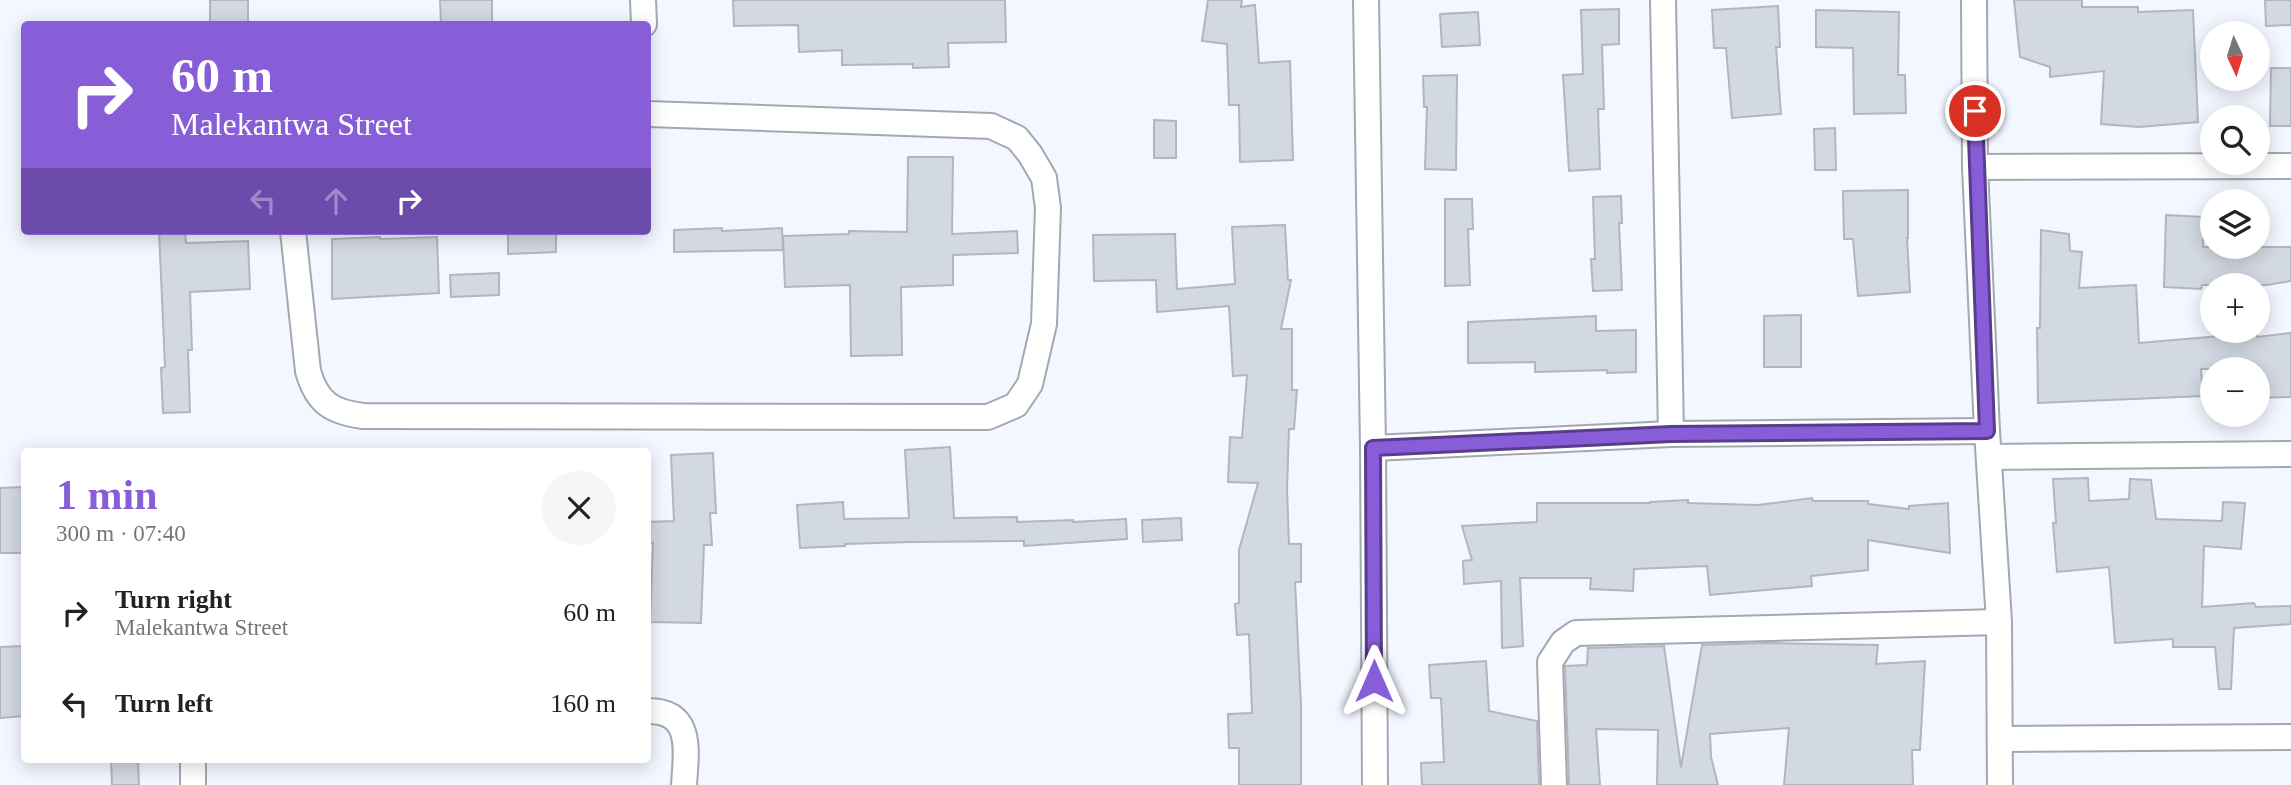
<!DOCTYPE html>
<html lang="en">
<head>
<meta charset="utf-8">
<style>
  body { margin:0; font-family:"Times New Roman",serif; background:#f6f6f6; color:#222; height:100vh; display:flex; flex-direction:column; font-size:26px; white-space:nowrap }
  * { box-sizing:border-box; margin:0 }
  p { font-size:23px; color:#767676 }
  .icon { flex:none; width:38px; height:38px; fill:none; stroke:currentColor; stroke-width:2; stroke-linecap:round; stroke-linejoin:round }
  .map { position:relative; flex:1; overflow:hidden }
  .sheet { position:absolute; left:21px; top:448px; width:630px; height:315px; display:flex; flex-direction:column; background:#fff; border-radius:7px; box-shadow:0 4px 18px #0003 }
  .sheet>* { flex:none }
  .guide { position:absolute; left:21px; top:21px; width:630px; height:214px; border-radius:7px; box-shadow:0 4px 18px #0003; background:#875ed8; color:#fff; overflow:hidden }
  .needle { width:46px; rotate:176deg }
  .controls { position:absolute; left:2200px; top:21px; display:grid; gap:14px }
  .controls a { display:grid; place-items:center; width:70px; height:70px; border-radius:50%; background:#fff; box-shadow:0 4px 18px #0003; font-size:35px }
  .pin { position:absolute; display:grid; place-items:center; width:60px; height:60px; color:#fff; margin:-30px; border:4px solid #fff; border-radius:50%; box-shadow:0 2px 7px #0007 }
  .me { position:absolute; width:77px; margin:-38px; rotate:0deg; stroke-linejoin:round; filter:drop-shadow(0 0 5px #0008) }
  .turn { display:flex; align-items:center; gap:24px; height:147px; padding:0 35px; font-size:32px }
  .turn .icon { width:91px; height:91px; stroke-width:2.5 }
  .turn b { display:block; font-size:49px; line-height:60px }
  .lanes { display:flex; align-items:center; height:66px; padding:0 35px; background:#0003; justify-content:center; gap:35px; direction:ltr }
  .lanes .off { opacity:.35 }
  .round { display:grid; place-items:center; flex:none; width:74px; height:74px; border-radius:37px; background:#f6f6f6 }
  .headline { display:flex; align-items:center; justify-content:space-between; height:119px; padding:0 35px }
  h1 { font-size:42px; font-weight:700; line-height:52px; color:#875ed8 }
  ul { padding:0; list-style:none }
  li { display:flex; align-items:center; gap:21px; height:91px; padding:0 35px }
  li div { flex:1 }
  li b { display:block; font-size:26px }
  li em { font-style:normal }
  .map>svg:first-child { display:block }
</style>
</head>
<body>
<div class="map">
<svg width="2291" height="785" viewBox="0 0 2291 785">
  <rect width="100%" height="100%" fill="#f3f7ff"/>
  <g fill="#d3d9e2" stroke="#b1b6bf" stroke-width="2">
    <rect x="210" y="0" width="38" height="24"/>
    <polygon points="440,0 492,0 492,24 441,24"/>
    <polygon points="733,0 1005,0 1006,42 948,43 949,67 913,68 913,64 842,65 842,50 799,52 798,25 734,26"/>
    <polygon points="1208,0 1242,0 1241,7 1255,5 1259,63 1290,61 1293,160 1240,162 1239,105 1229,105 1227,44 1202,41"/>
    <polygon points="2014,0 2082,0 2082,7 2138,7 2138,12 2193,10 2198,122 2139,127 2101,124 2104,71 2050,77 2050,67 2020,57"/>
    <polygon points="2265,0 2291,0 2291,25 2266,26"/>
    <polygon points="1778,6 1780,47 1776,47 1781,114 1732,118 1726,48 1714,48 1712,10"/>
    <polygon points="1619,9 1619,44 1602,45 1604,109 1598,109 1600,169 1569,171 1563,75 1583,74 1581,10"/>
    <polygon points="1816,10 1899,12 1898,75 1905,75 1906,113 1854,114 1853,48 1816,47"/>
    <polygon points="1478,12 1480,45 1442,47 1440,14"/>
    <polygon points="2271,68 2291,68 2291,126 2270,126"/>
    <polygon points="1457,75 1456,170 1425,169 1427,107 1424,107 1423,76"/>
    <polygon points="1154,120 1176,121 1176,158 1154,158"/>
    <polygon points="1835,128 1836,170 1815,170 1814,129"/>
    <polygon points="908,157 953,157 952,234 1017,231 1018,253 953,255 953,285 901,287 902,355 851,356 850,285 785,287 783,236 849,234 849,231 907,232"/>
    <polygon points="1908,190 1908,238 1907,238 1910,292 1858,296 1853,239 1844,239 1843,191"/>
    <polygon points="1621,196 1622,223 1619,223 1622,290 1593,291 1591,259 1595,259 1593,197"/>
    <polygon points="1445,199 1472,199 1473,229 1468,229 1470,285 1445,286"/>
    <polygon points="2166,215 2204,217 2203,247 2291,247 2291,281 2267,285 2202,285 2201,289 2164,287"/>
    <polygon points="1285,225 1288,280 1291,280 1281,329 1292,329 1292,390 1297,390 1294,429 1289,429 1287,489 1289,544 1301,544 1301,582 1295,582 1301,705 1301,785 1239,785 1239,748 1229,748 1228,714 1252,713 1249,634 1237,635 1235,604 1239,603 1239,550 1258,483 1228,482 1230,437 1242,438 1247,375 1233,376 1229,306 1157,312 1156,280 1094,281 1093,235 1175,234 1177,289 1235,284 1232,227"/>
    <polygon points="722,228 722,231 782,228 783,250 674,252 674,230"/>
    <polygon points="2041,230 2069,234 2070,251 2082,252 2079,288 2136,285 2139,343 2220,336 2220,331 2257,331 2257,337 2291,333 2291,397 2258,398 2258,369 2201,369 2203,396 2038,403 2037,328 2040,328"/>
    <polygon points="159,231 185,231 186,243 248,241 250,289 190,292 192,350 188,350 190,412 163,413 161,368 165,367"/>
    <polygon points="556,231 556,252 508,254 508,232"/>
    <polygon points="380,237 380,239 437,237 439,293 332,299 332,239"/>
    <polygon points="499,273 499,295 451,297 450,275"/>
    <polygon points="1801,315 1801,367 1764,367 1764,316"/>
    <polygon points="1596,316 1596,331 1636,330 1636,372 1607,373 1607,370 1535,372 1535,362 1468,363 1468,322"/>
    <polygon points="950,447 954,518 1017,517 1017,522 1073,520 1073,522 1126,519 1127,539 1024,546 1024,541 910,542 845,544 845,546 800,548 797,505 843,502 844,519 909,518 905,450"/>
    <polygon points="713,453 716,513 710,513 712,545 704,545 701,623 650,622 653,543 648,543 648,522 674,521 671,455"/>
    <polygon points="2088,478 2089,501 2129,499 2130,479 2151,480 2156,519 2222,521 2223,502 2245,503 2241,549 2204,546 2202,607 2254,603 2256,607 2291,606 2291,624 2234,628 2231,689 2219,689 2215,647 2173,647 2173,639 2115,643 2109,567 2057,572 2053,523 2056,523 2053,479"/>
    <polygon points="24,487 24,553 0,553 0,488"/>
    <polygon points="1812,498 1813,501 1868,501 1868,504 1909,509 1909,506 1948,503 1950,553 1868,540 1868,570 1811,576 1812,586 1710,595 1707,566 1634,569 1633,591 1590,589 1591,578 1520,578 1523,646 1502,648 1501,581 1464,584 1463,561 1472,560 1462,526 1537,522 1537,503 1650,503 1650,502 1688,500 1688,503 1758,505"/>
    <polygon points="1181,518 1182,540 1143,542 1142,520"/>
    <polygon points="1766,643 1878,645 1876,664 1925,661 1920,750 1912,750 1913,785 1784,785 1789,728 1710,734 1711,757 1718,785 1657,785 1658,730 1596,729 1600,785 1569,785 1565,666 1587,665 1588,648 1664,646 1681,767 1702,645"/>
    <polygon points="24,646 24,716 0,718 0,647"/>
    <polygon points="1486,661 1489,711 1537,721 1539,785 1422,785 1421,763 1444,762 1441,698 1431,698 1429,665"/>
    <polygon points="111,760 138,760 139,785 112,785"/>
  </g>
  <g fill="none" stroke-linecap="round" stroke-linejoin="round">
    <defs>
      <g id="minor">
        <polyline points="643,0 644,24"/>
        <polyline points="1366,0 1373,448 1375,785"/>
        <polyline points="1663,0 1671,434"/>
        <polyline points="1974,0 1975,167 1987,431 1999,622 2000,785"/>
        <polyline points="1975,167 2291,166"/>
        <path d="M293,231L308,371C317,403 332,412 363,416L988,417L1016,405L1030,384L1044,324L1048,208L1044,178L1030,154L1017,138L991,126L648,114"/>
        <polyline points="1373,448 1671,434 1987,431"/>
        <polyline points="1989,457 2291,454"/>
        <path d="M648,711C694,711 686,752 684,785"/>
        <polyline points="2001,739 2291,737"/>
        <polyline points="193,760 193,785"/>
        <polyline points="1554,785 1550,662 1563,642 1576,633 1999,622"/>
      </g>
    </defs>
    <use href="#minor" stroke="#a3a8b1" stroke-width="28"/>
    <use href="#minor" stroke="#fff" stroke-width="24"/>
  </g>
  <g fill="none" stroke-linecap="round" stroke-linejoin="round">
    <defs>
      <polyline id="route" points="1374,681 1373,448 1671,434 1987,431 1975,111"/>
    </defs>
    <use href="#route" stroke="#583d8c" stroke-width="18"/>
    <use href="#route" stroke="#875ed8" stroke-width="12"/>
  </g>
</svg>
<div class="controls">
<a><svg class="needle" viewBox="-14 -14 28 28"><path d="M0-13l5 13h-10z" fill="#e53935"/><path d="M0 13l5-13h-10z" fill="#767676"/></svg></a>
<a><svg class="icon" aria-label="search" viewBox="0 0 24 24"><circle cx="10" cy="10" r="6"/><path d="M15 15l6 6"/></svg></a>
<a><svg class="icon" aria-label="layers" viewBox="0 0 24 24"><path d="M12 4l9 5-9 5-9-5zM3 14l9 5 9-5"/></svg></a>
<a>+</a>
<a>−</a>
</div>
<div class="pin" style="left:1975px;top:111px;background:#d93025"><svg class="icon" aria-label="arrive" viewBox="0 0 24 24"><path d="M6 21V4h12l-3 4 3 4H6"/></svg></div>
<svg class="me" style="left:1374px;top:681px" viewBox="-20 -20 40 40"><path d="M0-17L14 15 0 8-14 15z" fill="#875ed8" stroke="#fff" stroke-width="4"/></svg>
<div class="guide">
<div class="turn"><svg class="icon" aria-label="right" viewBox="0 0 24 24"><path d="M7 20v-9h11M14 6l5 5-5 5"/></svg><div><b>60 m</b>Malekantwa Street</div></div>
<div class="lanes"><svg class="icon off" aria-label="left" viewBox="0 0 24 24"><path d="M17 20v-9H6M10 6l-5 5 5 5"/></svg><svg class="icon off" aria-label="ahead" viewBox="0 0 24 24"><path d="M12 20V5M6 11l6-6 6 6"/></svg><svg class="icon" aria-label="right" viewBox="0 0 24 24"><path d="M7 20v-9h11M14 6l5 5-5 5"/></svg></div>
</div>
<section class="sheet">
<div class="headline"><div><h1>1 min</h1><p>300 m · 07:40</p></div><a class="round"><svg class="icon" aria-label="close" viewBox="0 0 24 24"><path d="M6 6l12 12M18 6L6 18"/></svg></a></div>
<ul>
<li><svg class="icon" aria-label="right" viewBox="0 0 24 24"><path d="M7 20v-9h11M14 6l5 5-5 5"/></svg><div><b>Turn right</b><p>Malekantwa Street</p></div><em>60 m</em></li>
<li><svg class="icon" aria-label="left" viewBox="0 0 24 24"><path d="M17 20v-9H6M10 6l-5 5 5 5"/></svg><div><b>Turn left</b></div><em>160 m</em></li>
</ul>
</section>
</div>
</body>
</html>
